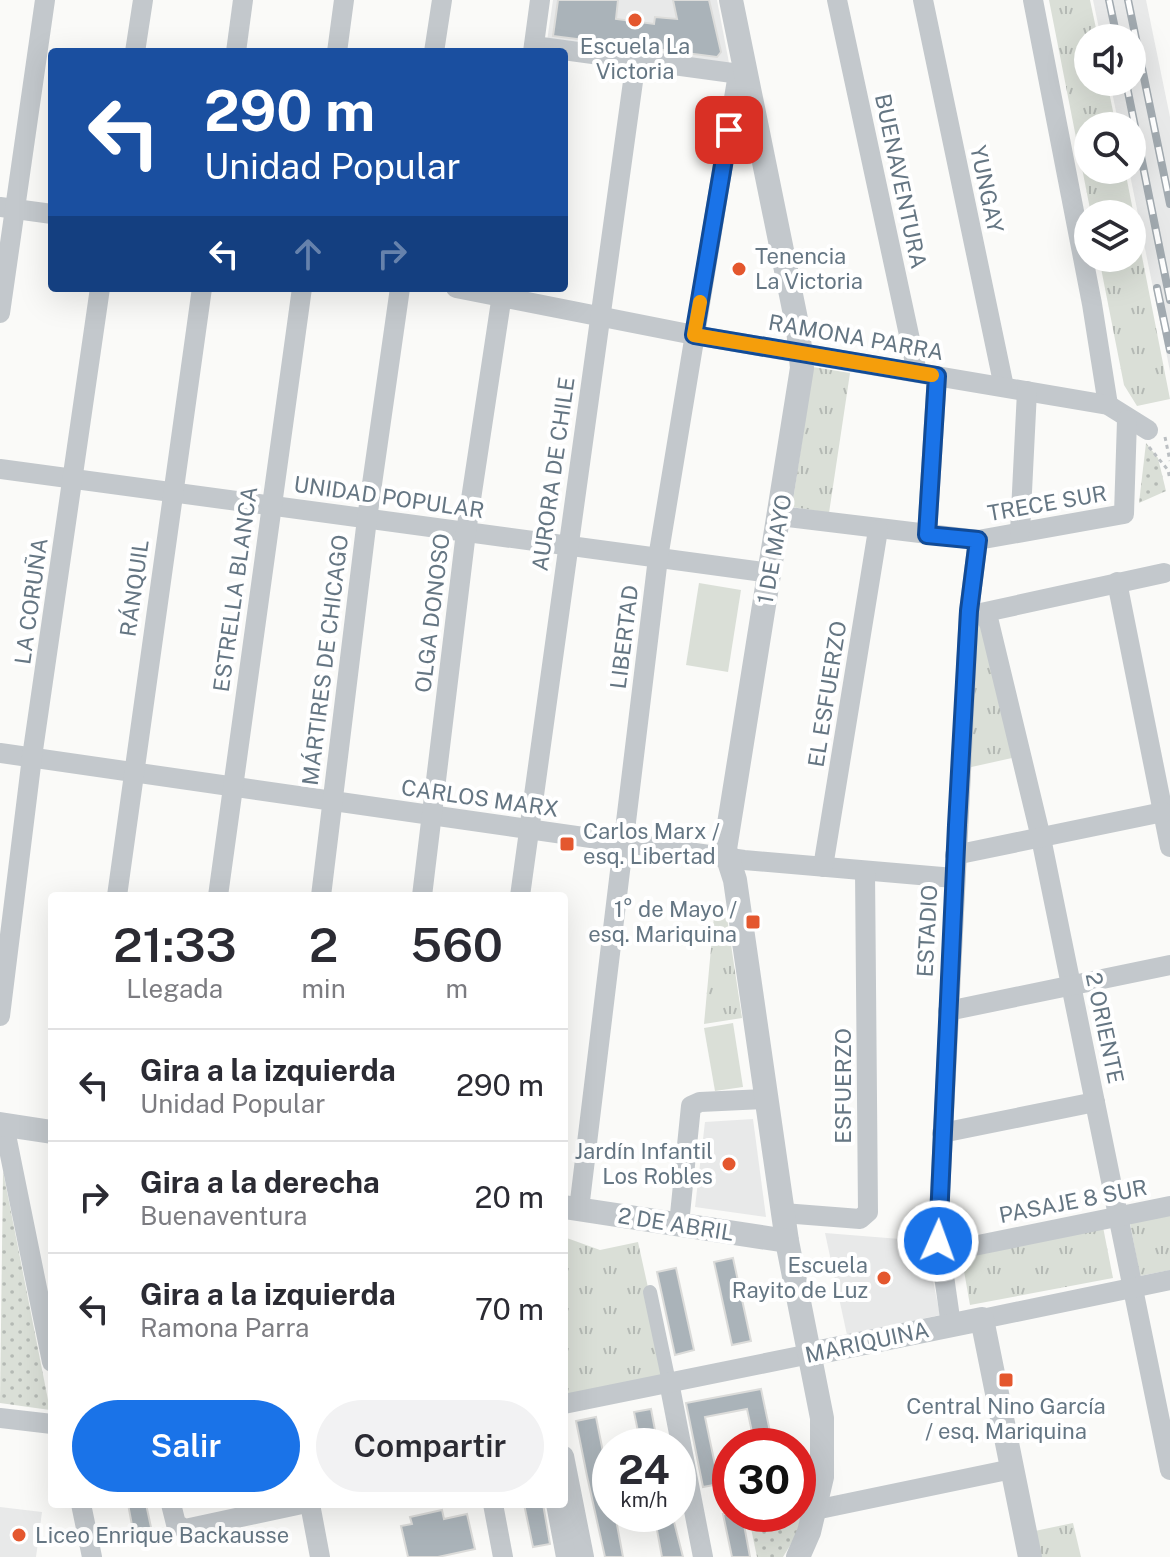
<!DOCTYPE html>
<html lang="es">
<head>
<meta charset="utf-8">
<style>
  body { margin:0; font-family:"Public Sans",sans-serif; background:#f2f2f3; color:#2b2b33; height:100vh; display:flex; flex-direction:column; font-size:30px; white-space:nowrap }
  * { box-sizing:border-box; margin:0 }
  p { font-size:26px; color:#7c7c81 }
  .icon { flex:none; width:44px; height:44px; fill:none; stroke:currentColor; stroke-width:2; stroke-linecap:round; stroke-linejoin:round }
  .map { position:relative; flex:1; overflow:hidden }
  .sheet { position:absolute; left:48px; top:892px; width:520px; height:616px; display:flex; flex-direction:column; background:#fff; border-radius:8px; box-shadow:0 8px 32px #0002 }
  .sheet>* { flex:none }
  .top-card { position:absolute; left:48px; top:48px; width:520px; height:244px; border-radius:8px; box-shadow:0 8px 32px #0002; background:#1a4fa0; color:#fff; overflow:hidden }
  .fabs { position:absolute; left:1074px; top:24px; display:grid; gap:16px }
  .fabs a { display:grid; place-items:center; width:72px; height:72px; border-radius:50%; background:#fff; box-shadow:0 8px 32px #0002; font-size:40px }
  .speed { position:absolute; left:592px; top:1428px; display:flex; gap:16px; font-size:40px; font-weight:700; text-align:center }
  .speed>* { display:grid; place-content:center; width:104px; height:104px; border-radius:50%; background:#fff; box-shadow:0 8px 32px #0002; line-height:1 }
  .speed small { font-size:20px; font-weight:400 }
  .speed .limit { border:12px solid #d22; background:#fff; color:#111 }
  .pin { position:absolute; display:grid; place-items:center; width:68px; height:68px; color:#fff; margin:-34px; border-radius:16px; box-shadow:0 4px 12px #0006 }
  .me { position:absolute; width:88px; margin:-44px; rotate:2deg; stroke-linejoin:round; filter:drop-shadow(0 0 6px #0008) }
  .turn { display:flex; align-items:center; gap:28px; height:168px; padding:0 24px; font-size:36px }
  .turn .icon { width:104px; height:104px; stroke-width:2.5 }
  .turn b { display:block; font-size:56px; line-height:68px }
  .lanes { display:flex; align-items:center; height:76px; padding:0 24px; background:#0003; justify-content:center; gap:40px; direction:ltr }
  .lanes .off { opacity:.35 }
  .eta { display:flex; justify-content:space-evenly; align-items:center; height:136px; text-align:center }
  .eta b { font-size:48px; font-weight:600; line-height:56px }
  .cta { display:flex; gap:16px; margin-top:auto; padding:16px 24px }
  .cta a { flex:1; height:92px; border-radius:48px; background:#1a73e8; color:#fff; font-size:32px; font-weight:600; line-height:92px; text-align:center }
  .cta a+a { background:#f2f2f3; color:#2b2b33 }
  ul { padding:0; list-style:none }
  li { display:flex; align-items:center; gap:24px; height:112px; padding:0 24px; border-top:2px solid #e1e1e2 }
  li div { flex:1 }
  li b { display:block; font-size:30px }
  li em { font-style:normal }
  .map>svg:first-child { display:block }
</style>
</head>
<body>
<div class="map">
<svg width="1170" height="1557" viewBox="0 0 1170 1557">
  <defs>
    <pattern id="grass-dots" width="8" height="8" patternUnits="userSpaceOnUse" patternTransform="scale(2)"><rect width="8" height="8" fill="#dadfd7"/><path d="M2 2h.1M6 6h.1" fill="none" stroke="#b4b9b4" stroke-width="1.8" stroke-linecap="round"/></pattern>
    <pattern id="park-tufts" width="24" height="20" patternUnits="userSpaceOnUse" patternTransform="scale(2)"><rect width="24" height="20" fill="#dadfd7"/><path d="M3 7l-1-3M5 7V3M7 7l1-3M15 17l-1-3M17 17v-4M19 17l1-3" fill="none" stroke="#b4b9b4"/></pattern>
  </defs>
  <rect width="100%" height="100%" fill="#fafaf8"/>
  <g fill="#e8e9e9">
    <polygon points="553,0 717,0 729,63 547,41"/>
    <polygon points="1093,0 1146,0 1170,117 1170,371 1129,170 1132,170 1132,126 1119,126 1110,82 1132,82 1132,38 1101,38"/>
    <polygon points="753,1119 766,1217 695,1207 705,1122"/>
    <polygon points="825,1233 925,1241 940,1315 847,1335"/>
    <polygon points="0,1507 42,1512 36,1557 0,1557"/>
  </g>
  <g fill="url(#grass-dots)">
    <polygon points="1146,443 1158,458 1166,491 1139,503"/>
    <polygon points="3,1171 50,1410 0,1403"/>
    <polygon points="806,1490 797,1534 783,1557 757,1557 748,1514 798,1514 798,1491"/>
  </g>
  <g fill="url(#park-tufts)">
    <polygon points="1049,0 1090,0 1098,38 1088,38 1088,82 1107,82 1116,126 1088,126 1088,170 1125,170 1170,399 1137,406 1124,385 1099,258 1132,258 1132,214 1091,214"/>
    <polygon points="813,367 850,373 829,513 792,507"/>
    <polygon points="976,625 982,625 1012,758 967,768"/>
    <polygon points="714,916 727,918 742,1018 704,1024"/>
    <polygon points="1170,1215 1170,1270 1140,1276 1130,1223"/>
    <polygon points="1103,1227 1113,1278 970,1305 961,1254"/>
    <polygon points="564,1237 600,1250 638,1242 667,1374 564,1397"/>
    <polygon points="1073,1523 1081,1557 1036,1557 1030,1532"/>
  </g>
  <g fill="#dadfd7">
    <polygon points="699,583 741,590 728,672 686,665"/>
    <polygon points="733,1023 743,1087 715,1091 704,1028"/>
  </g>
  <g fill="#aab3b9" stroke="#dcdcda" stroke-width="2">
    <polygon points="558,0 618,0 616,19 654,24 655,17 677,19 673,0 709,0 721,52 717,57 553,36"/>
    <polygon points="733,1258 751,1341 732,1345 714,1262"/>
    <polygon points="676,1268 694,1350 675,1355 657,1272"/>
    <polygon points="761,1389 773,1446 755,1446 747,1409 705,1417 719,1484 703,1487 686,1403"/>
    <polygon points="651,1409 658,1446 641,1446 634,1412"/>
    <polygon points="596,1417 607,1472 610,1514 615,1514 623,1557 605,1557 587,1476 576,1421"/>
    <polygon points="128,1504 146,1504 152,1532 134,1536"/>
    <polygon points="524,1504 543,1504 550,1544 533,1547"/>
    <polygon points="442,1510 444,1519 467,1514 475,1549 438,1557 408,1557 401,1526 412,1524 410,1517"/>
    <polygon points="654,1514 672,1514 683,1557 662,1557"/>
    <polygon points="723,1514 742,1514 750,1557 732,1557"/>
  </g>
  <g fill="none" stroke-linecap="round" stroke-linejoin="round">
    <g stroke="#bbbfc2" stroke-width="3" stroke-dasharray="4 4" stroke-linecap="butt">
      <polyline points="1165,437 1170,461"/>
      <polyline points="1149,447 1168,470 1170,480"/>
    </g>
    <polyline stroke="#c3c8cc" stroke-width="14" points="650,1292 669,1382"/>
    <g stroke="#c3c8cc" stroke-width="20">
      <polyline points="837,0 917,372"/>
      <polyline points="923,0 1004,387"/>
      <polyline points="1033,0 1092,304 1108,405"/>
      <polyline points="534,46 747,75"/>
      <polyline points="135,52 143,0"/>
      <polyline points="236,52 243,0"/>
      <polyline points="337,52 344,0"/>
      <polyline points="434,52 442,0"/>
      <polyline points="533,52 540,0"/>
      <polyline points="0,207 52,214"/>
      <polyline points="456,288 694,335 1108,405 1148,430"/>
      <polyline points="0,313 45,0"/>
      <polyline points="0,469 771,573"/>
      <polyline points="780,516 978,540 1124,514 1127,420"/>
      <polyline points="1020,532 1027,391"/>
      <polyline points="927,535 937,376"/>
      <polyline points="1117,582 1170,847"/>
      <polyline points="969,611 981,613 989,622 1041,838 1170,1470"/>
      <polyline points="981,613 1164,573"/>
      <polyline points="0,753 744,860 954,878"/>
      <polyline points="955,855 1163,812"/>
      <polyline points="823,867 878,530"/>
      <polyline points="117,896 202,288"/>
      <polyline points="218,896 302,288"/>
      <polyline points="321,896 367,519 400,288"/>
      <polyline points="422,896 466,532 503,288"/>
      <polyline points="520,896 636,60"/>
      <polyline points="948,1011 1170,965"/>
      <polyline points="0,1016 32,757 100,288"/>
      <polyline points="4,1125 52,1362"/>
      <polyline points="942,1133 1095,1102"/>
      <polyline points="579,1209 658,558 738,74"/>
      <polyline points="783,1213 860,1219 868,1212 865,871"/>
      <polyline points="679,1224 691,1106 700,1102 766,1099"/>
      <polyline points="939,1253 1170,1206"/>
      <polyline points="982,1319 1170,1280"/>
      <polyline points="951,1325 938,1234 969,611 978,540"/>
      <polyline points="669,1382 703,1557"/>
      <polyline points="564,1404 810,1354"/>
      <polyline points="0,1418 52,1424"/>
      <polyline points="564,1456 584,1557"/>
      <polyline points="81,1504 92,1557"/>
      <polyline points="171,1504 176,1524 185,1529 302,1504"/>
      <polyline points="310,1504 320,1557"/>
      <polyline points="493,1504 503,1557"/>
      <polyline points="556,1504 566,1557"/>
      <polyline points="815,1510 1012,1469"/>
    </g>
    <g stroke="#c3c8cc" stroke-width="24">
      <polyline points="731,0 798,329 802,368 725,849 735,880 787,1241 822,1418 822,1477 809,1532 798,1557"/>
      <polyline points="0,1124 52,1132"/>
      <polyline points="564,1207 787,1241"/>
      <polyline points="810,1354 982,1319 1030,1557"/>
    </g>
    <defs>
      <g id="rail">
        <polyline points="1109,0 1117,38"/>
        <polyline points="1128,0 1170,204"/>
        <polyline points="1126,82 1170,300"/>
        <polyline points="1157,288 1170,350"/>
      </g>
    </defs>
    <use href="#rail" stroke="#a2aab0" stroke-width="8"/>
    <use href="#rail" stroke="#fff" stroke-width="5" stroke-dasharray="15" stroke-linecap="butt"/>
  </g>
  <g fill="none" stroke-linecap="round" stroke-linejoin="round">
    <defs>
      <polyline id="route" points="729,130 694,335 937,376 927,535 978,540 969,611 957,825 938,1241"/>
    </defs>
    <use href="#route" stroke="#114b97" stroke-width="20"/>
    <use href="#route" stroke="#1a73e8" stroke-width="14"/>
    <polyline stroke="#f59e0b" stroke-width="14" points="700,302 694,335 932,375"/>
  </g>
  <g fill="#e4572e" stroke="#fff" stroke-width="3">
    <circle cx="635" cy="20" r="8"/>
    <circle cx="739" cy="269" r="8"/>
    <rect x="559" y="836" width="16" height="16" rx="4"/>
    <rect x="745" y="914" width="16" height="16" rx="4"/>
    <circle cx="729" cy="1164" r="8"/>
    <circle cx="884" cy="1278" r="8"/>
    <rect x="998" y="1372" width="16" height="16" rx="4"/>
    <circle cx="19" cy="1535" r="8"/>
  </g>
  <g text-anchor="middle" stroke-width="8" stroke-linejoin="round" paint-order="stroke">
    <g font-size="22" fill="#657683" stroke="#fff" text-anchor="start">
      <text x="635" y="54" text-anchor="middle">Escuela La<tspan x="635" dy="25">Victoria</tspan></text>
      <text x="755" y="264">Tenencia<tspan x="755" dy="25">La Victoria</tspan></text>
      <text x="583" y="839">Carlos Marx /<tspan x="583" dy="25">esq. Libertad</tspan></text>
      <text x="737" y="917" text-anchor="end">1° de Mayo /<tspan x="737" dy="25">esq. Mariquina</tspan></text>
      <text x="713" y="1159" text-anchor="end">Jardín Infantil<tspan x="713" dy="25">Los Robles</tspan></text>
      <text x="868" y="1273" text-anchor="end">Escuela<tspan x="868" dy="25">Rayito de Luz</tspan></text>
      <text x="1006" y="1414" text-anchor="middle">Central Nino García<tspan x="1006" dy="25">/ esq. Mariquina</tspan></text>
      <text x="35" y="1543">Liceo Enrique Backausse</text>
    </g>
    <g font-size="22" fill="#657683" stroke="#fff">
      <text transform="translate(901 181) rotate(78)" y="8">BUENAVENTURA</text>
      <text transform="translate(987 189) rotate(78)" y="8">YUNGAY</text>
      <text transform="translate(856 337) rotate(10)" y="8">RAMONA PARRA</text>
      <text transform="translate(553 474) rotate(-82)" y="8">AURORA DE CHILE</text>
      <text transform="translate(389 497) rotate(8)" y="8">UNIDAD POPULAR</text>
      <text transform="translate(1047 503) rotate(-10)" y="8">TRECE SUR</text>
      <text transform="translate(774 549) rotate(-80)" y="8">1 DE MAYO</text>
      <text transform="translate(134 588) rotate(-82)" y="8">RÁNQUIL</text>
      <text transform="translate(235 589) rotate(-82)" y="8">ESTRELLA BLANCA</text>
      <text transform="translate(31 601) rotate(-82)" y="8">LA CORUÑA</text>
      <text transform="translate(432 613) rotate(-83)" y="8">OLGA DONOSO</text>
      <text transform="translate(624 637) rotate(-83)" y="8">LIBERTAD</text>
      <text transform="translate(325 660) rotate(-83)" y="8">MÁRTIRES DE CHICAGO</text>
      <text transform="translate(827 694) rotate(-81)" y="8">EL ESFUERZO</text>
      <text transform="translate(480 798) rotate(8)" y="8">CARLOS MARX</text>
      <text transform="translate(927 931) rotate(-87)" y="8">ESTADIO</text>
      <text transform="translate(1105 1028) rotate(78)" y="8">2 ORIENTE</text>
      <text transform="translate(843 1086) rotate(-90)" y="8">ESFUERZO</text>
      <text transform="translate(1073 1201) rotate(-11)" y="8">PASAJE 8 SUR</text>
      <text transform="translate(676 1224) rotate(9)" y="8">2 DE ABRIL</text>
      <text transform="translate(867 1342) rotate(-12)" y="8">MARIQUINA</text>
    </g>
  </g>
</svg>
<div class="fabs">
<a><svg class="icon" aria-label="sound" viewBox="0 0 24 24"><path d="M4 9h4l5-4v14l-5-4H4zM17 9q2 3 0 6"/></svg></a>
<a><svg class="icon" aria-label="search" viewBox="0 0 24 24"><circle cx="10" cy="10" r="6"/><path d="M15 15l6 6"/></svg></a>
<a><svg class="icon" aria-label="layers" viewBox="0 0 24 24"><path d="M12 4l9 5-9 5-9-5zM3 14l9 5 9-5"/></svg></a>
</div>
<div class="speed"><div>24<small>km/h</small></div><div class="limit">30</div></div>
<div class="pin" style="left:729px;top:130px;background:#d93025"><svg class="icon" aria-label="arrive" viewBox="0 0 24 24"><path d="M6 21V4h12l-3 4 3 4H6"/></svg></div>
<svg class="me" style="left:938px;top:1241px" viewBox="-20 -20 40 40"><circle r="17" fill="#1a73e8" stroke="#fff" stroke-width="3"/><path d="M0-11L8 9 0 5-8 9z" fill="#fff"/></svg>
<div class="top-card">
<div class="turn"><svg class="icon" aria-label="left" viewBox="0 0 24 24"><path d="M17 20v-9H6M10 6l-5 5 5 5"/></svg><div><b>290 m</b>Unidad Popular</div></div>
<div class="lanes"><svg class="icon" aria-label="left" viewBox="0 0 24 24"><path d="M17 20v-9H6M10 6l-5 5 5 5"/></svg><svg class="icon off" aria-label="ahead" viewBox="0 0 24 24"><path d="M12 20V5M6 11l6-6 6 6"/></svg><svg class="icon off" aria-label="right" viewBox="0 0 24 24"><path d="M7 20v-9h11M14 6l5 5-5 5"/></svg></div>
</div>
<section class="sheet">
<div class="eta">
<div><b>21:33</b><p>Llegada</p></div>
<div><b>2</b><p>min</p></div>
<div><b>560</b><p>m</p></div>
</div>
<ul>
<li><svg class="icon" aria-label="left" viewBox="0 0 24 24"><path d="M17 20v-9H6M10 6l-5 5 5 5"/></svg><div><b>Gira a la izquierda</b><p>Unidad Popular</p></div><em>290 m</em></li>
<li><svg class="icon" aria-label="right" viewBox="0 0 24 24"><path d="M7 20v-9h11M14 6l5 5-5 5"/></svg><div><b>Gira a la derecha</b><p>Buenaventura</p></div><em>20 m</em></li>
<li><svg class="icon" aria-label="left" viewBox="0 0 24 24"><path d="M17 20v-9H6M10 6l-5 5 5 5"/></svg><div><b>Gira a la izquierda</b><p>Ramona Parra</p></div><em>70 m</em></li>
</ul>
<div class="cta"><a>Salir</a><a>Compartir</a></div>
</section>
</div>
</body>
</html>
